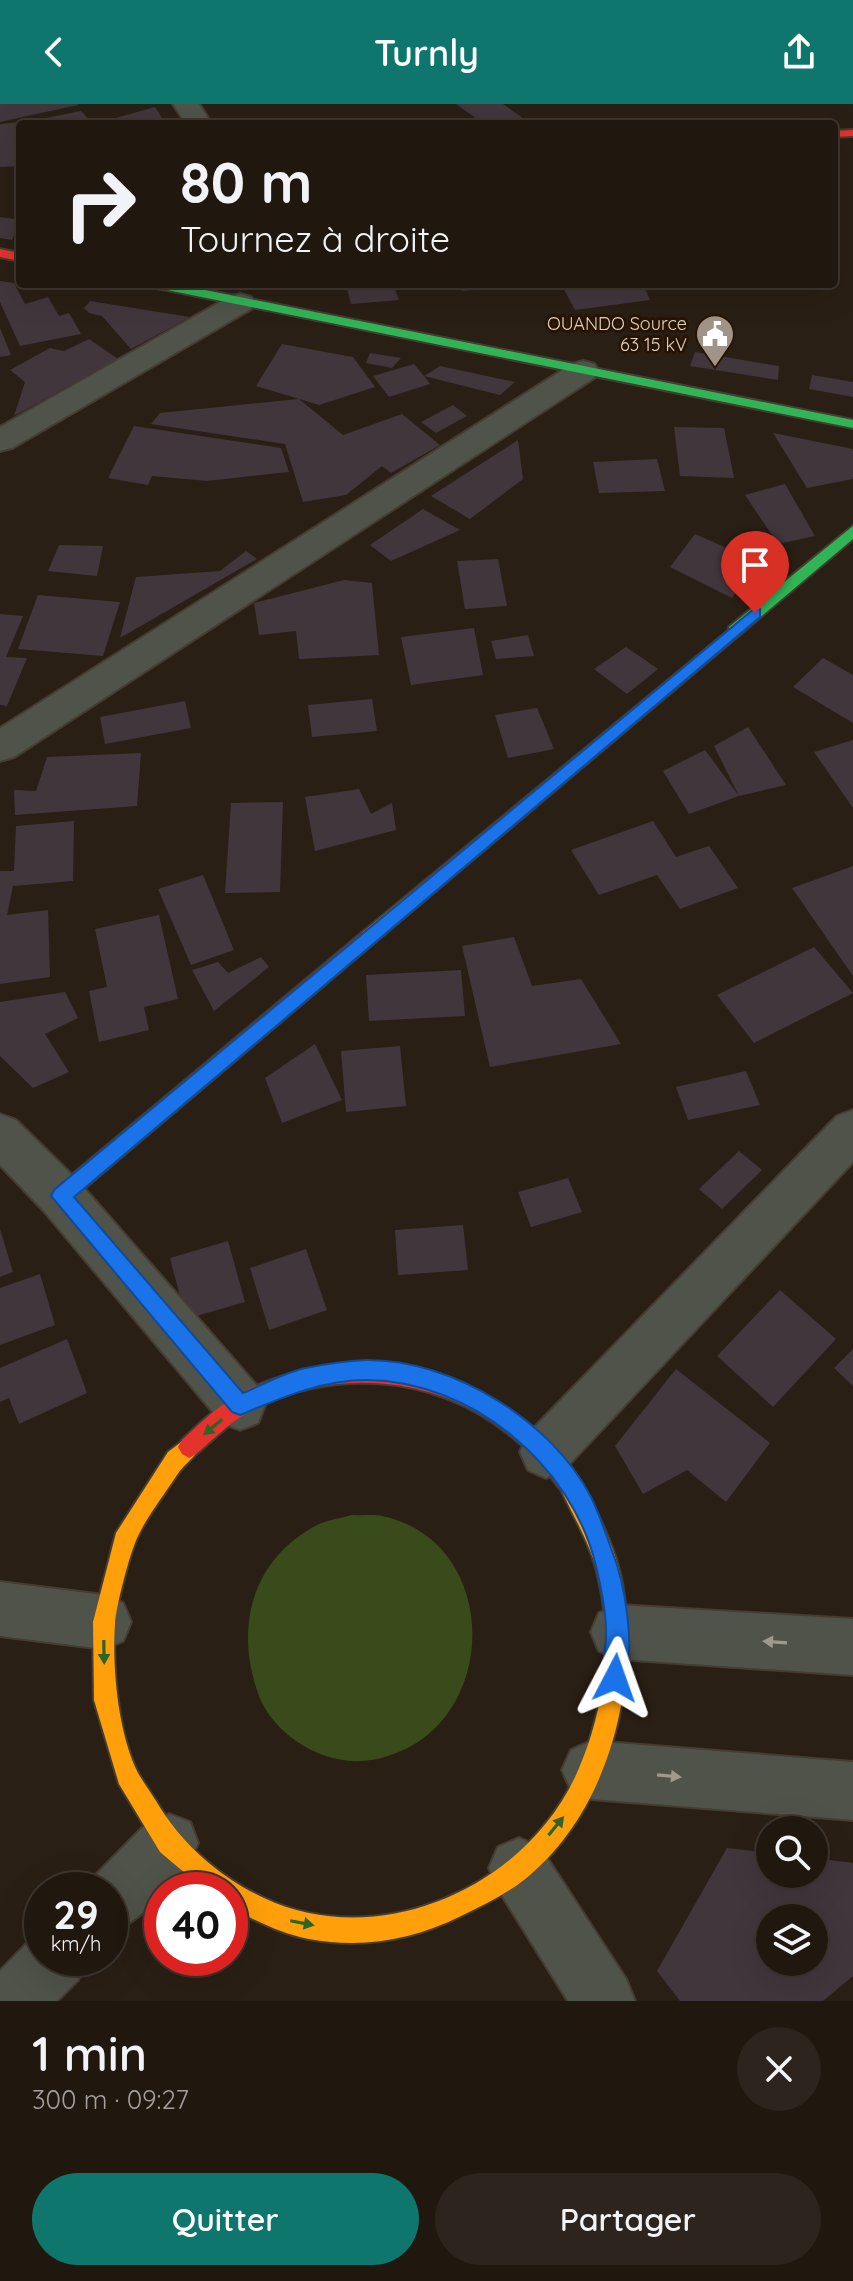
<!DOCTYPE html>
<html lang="fr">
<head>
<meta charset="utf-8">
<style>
  body { margin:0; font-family:Quicksand,sans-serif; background:#2d241d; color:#f1f3f6; height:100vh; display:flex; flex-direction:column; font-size:30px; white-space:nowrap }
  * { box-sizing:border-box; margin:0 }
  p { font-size:26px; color:#a29f9e }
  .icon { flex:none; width:44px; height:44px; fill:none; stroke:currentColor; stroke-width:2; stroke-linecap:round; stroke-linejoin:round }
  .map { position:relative; height:1897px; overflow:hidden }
  .details { display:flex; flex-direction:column; background:#20170f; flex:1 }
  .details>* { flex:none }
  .top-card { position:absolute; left:16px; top:16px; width:822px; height:168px; border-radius:8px; box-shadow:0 8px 32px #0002,0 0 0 2px #3d362f; background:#20170f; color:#f1f3f6; overflow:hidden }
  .tools { position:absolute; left:756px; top:1712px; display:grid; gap:16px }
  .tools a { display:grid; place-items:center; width:72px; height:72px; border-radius:50%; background:#20170f; box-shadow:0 8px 32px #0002,0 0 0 2px #3d362f; font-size:40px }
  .speed { position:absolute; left:24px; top:1768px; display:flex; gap:16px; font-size:40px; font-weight:700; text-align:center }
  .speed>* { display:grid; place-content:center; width:104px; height:104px; border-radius:50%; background:#20170f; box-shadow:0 8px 32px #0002,0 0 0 2px #3d362f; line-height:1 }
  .speed small { font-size:20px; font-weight:400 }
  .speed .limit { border:12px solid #d22; background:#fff; color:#111 }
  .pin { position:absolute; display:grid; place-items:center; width:68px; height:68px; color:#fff; margin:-82px -34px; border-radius:50% 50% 50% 0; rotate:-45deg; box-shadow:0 0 8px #0007 }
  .pin .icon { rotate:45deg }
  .me { position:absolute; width:88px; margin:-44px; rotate:4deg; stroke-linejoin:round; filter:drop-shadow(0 0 6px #0008) }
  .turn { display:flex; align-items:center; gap:28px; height:168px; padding:0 32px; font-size:36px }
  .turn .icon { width:104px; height:104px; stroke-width:2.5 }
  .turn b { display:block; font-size:56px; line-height:68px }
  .round { display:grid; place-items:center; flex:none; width:84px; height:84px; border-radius:42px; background:#2d241d }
  .overview { display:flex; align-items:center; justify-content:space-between; height:136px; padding:0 32px }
  h1 { font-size:48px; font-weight:600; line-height:60px }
  .cta { display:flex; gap:16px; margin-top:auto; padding:16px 32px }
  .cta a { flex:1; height:92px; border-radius:48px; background:#0f766e; color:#fff; font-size:32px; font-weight:600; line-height:92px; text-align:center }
  .cta a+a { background:#2d241d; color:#f1f3f6 }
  header { display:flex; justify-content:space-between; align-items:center; height:104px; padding:0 32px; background:#0f766e; color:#fff; font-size:36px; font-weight:600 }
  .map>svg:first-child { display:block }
</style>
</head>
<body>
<header><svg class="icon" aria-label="back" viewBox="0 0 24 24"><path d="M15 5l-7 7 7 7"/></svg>Turnly<svg class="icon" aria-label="share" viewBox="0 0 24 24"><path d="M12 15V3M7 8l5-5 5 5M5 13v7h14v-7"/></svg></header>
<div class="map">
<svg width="853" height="1897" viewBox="0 0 853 1897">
  <rect width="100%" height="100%" fill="#2a1f14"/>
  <path fill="#394a1b" d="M352,1411C362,1412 373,1410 382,1412C502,1437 501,1618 388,1652C367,1659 345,1659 323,1651C296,1641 270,1620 259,1592C234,1524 251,1456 317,1421C327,1416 341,1414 352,1411Z"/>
  <g fill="#41363c" fill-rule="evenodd">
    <polygon points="0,0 78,0 78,1 0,18"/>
    <polygon points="456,0 503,0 531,20 484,20"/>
    <polygon points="155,3 166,20 98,20 98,19"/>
    <polygon points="81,7 93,20 47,20 46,14"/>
    <polygon points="20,18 20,62 0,63 0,20"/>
    <polygon points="0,113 20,116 12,136 0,134"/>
    <polygon points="0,177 14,179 25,200 48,193 59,212 69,209 81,230 20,242 0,198"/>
    <polygon points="346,180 393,180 399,196 351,200"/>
    <polygon points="460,180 521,180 521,182 462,187"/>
    <polygon points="561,180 643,180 650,196 575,206"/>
    <polygon points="90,197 190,213 131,245 102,212 89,209 84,204"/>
    <polygon points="0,224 11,251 0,253"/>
    <polygon points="89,235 118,255 14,312 25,278 10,266 50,244 64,247"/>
    <polygon points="282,240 353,253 375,283 319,301 256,282"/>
    <polygon points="695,248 779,262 778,276 690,262"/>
    <polygon points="370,249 401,254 392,264 366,259"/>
    <polygon points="414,260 424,272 440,262 515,278 500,291 424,272 430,280 389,293 373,272"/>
    <polygon points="812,271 853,278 853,293 809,285"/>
    <polygon points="299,295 343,331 402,310 440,341 391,369 382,362 346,391 303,398 285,340 151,320 160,309"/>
    <polygon points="453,301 467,312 436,329 421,318"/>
    <polygon points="134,322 281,344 289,368 207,377 152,372 148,381 108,374"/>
    <polygon points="674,323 724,324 734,374 680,372"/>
    <polygon points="773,329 853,345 853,375 807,384"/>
    <polygon points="518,336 523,375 470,415 431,392"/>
    <polygon points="657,355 665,387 599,389 593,358"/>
    <polygon points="785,380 815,432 778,440 745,391"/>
    <polygon points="423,405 460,426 391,457 370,441"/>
    <polygon points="695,430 781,468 757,482 744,477 732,494 670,463"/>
    <polygon points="59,441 103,442 97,472 48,467"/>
    <polygon points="246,447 257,455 120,534 136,473 220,467"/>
    <polygon points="498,455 507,502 465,505 457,457"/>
    <polygon points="344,476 372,479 379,551 299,555 296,527 259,531 254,499"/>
    <polygon points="38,491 120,498 103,552 18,545"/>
    <polygon points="0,510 23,512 6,553 27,554 7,602 0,601"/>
    <polygon points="474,524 483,571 411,581 401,533"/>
    <polygon points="528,531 534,552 496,555 491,537"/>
    <polygon points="626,543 658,565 627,590 594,565"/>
    <polygon points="823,554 853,571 853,619 793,583"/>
    <polygon points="372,595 377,627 312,633 308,601"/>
    <polygon points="185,597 191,624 105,640 100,613"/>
    <polygon points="537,604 554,645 508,654 495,611"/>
    <polygon points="748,623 786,681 739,692 714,642"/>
    <polygon points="853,636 853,704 814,648"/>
    <polygon points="705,646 739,692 689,710 663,667"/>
    <polygon points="141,649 137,702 15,711 14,686 36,687 47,653"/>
    <polygon points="359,685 371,710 392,699 396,726 315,747 305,693"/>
    <polygon points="283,698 280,788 225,789 231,699"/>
    <polygon points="74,717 73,777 13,782 7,811 48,806 50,873 0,880 0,767 14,767 16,722"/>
    <polygon points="653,717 676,753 709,742 738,784 680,805 657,771 599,791 571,746"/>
    <polygon points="853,762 853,872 792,784"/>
    <polygon points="203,771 234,846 191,861 158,785"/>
    <polygon points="159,811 178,895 144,903 149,926 99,938 89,887 107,883 95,825"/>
    <polygon points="514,833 532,882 581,875 621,940 490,963 462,842"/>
    <polygon points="814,843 853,889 754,939 717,891"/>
    <polygon points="261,853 269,863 214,907 192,866 218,858 228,869"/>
    <polygon points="461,866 465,912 369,917 366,871"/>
    <polygon points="65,888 78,914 45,930 69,968 33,984 0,952 0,898"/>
    <polygon points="315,940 342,996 282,1019 265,974"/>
    <polygon points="400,942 406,1002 346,1008 341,947"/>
    <polygon points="746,967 760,1001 688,1016 676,983"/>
    <polygon points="739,1047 762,1066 722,1105 699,1085"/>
    <polygon points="568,1074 582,1108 531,1123 518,1088"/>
    <polygon points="463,1121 468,1166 398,1171 395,1126"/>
    <polygon points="0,1125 13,1168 0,1173"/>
    <polygon points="228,1137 245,1198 186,1215 170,1154"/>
    <polygon points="306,1145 327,1206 269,1226 250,1164"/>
    <polygon points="40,1170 55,1221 0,1241 0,1184"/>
    <polygon points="780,1186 836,1235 773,1303 717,1252"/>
    <polygon points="67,1235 87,1289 19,1320 9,1294 0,1298 0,1264"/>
    <polygon points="853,1245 853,1282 834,1264"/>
    <polygon points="676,1265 770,1339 726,1398 687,1366 643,1390 615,1342"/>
    <path d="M727,1744L770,1749V1770H814V1754L853,1759V1872L823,1897H680L657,1867ZM770,1814H814V1858H770Z"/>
  </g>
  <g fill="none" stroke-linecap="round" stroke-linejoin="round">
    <defs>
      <g id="street">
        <polygon points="173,0 199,0 212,20 186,20"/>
        <polygon points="240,190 251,193 255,199 251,205 12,344 0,347 0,323 229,193"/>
        <polygon points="583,257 594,260 599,267 594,274 14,653 0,657 0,624 572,260"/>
        <polygon points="853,1006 853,1058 564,1366 546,1374 528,1366 520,1348 528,1330 837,1012"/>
        <polygon points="0,1010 16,1016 78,1077 258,1283 265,1301 258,1319 240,1326 222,1319 44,1107 0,1061"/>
        <polygon points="0,1478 104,1491 123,1499 131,1518 123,1537 104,1545 0,1532"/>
        <polygon points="618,1501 853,1515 853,1571 618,1555 599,1547 591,1528 599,1509"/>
        <polygon points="591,1637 853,1658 853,1716 591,1695 571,1686 562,1666 571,1646"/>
        <path d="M169,1710L190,1718L198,1739C184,1773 144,1815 110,1829V1786H85L89,1778L148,1718Z"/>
        <polygon points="519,1734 540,1743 626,1875 635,1897 568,1897 498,1785 489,1764 498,1743"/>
        <polygon points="42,1829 42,1854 86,1854 78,1876 57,1897 0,1897 0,1867 34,1832"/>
      </g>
      <g id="fast">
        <polygon points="151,180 175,180 853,316 853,324 157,184"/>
        <polygon points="853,422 853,435 739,531 729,531 729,523"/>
      </g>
      <g id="slow">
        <polygon points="734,522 739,523 739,531 375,838 363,838 360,833 363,828"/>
        <path d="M189,1332L196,1336L200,1343C195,1354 184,1360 177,1371C164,1391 148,1411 138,1432C130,1448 116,1502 115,1520C112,1564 118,1629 138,1669C145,1681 154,1693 161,1705C186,1744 223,1775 264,1794C379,1848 524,1784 576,1671C603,1612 614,1540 599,1476C592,1441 573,1413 559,1381L562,1373L570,1370L578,1373C596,1407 615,1441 622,1479C640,1582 609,1708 524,1776C506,1790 482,1802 461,1812C413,1836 362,1845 309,1835C281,1830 255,1816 230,1804V1786H205L160,1748L119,1680L94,1596L93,1518L116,1429L168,1348Z"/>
      </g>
      <g id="jam">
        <polygon points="853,26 853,32 834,33 834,27"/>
        <polygon points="0,145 20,149 20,157 0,153"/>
        <polygon points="369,826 375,828 378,833 375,838 68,1098 61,1101 54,1098 51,1092 54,1086 363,828"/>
        <path d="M361,1258C428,1263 487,1283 538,1328C555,1343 572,1360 581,1381L578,1389L570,1392C557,1386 552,1371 542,1361C532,1349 519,1338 506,1328C434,1270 328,1263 248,1308C229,1319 213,1336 196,1350L189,1354L182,1350L178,1343L182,1336C197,1322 212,1307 230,1296C269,1271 316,1262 361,1258Z"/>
      </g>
    </defs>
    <use href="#street" stroke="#453c32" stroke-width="4"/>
    <use href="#fast" stroke="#453c32" stroke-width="4"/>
    <use href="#slow" stroke="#453c32" stroke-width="4"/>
    <use href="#jam" stroke="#453c32" stroke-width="4"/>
    <use href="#street" fill="#505349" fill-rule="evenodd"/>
    <use href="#fast" fill="#30b455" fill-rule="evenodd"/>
    <use href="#slow" fill="#ff9f0a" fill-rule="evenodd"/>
    <use href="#jam" fill="#e5322d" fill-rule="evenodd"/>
  </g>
  <defs><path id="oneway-solid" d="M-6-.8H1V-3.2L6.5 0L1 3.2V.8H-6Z" transform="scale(2)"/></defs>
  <g fill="#2c642c">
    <use href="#oneway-solid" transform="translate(213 1323) rotate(140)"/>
    <use href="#oneway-solid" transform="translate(104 1548) rotate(89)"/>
    <use href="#oneway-solid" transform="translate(556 1722) rotate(-51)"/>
    <use href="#oneway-solid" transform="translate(302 1819) rotate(11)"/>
  </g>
  <g fill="#9f998e">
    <use href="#oneway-solid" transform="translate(775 1538) rotate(-176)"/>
    <use href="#oneway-solid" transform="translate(669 1672) rotate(5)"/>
  </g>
  <path fill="#1a73e8" stroke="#114b97" stroke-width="2" d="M755,504L760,505V513L74,1093L243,1289C263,1281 285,1268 306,1264C325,1260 347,1257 366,1256C452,1255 552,1317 591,1393C599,1409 605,1427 611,1444C625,1479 637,1547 623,1582L615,1585L606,1582C599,1565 607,1546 606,1528C606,1507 601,1483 596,1462C572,1361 472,1277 367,1276C321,1276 281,1294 240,1311L232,1308L51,1092L54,1086Z"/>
  <defs>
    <symbol id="civic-pin" viewBox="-11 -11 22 30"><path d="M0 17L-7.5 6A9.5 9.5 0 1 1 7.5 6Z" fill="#a09388" stroke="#281403"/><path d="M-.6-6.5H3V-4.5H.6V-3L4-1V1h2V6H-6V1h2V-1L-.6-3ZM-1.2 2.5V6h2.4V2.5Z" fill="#fff"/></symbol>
  </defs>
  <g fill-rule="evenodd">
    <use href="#civic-pin" x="693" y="208" width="44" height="60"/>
  </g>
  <g text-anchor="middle" stroke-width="6" stroke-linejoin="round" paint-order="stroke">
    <g font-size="18" fill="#e0d2c6" stroke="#281403" text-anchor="end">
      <text x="687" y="226">OUANDO Source<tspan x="687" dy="21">63 15 kV</tspan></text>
    </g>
  </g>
</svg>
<div class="tools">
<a><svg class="icon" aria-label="search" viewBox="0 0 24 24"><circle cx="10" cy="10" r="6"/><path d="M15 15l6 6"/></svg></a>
<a><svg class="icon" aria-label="layers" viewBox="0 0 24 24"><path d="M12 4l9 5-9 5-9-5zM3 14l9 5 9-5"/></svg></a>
</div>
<div class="speed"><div>29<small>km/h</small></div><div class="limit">40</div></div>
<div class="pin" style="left:755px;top:509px;background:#d93025"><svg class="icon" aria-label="arrive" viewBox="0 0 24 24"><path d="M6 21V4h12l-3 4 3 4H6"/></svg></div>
<svg class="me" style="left:615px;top:1574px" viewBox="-20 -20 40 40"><path d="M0-17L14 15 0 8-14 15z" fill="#1a73e8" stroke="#fff" stroke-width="4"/></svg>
<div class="top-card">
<div class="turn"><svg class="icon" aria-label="right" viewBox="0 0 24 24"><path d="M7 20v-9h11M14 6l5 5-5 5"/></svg><div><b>80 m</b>Tournez à droite</div></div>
</div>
</div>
<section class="details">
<div class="overview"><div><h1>1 min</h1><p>300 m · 09:27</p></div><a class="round"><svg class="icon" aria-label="close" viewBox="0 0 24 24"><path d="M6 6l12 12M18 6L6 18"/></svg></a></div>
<div class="cta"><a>Quitter</a><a>Partager</a></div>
</section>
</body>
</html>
